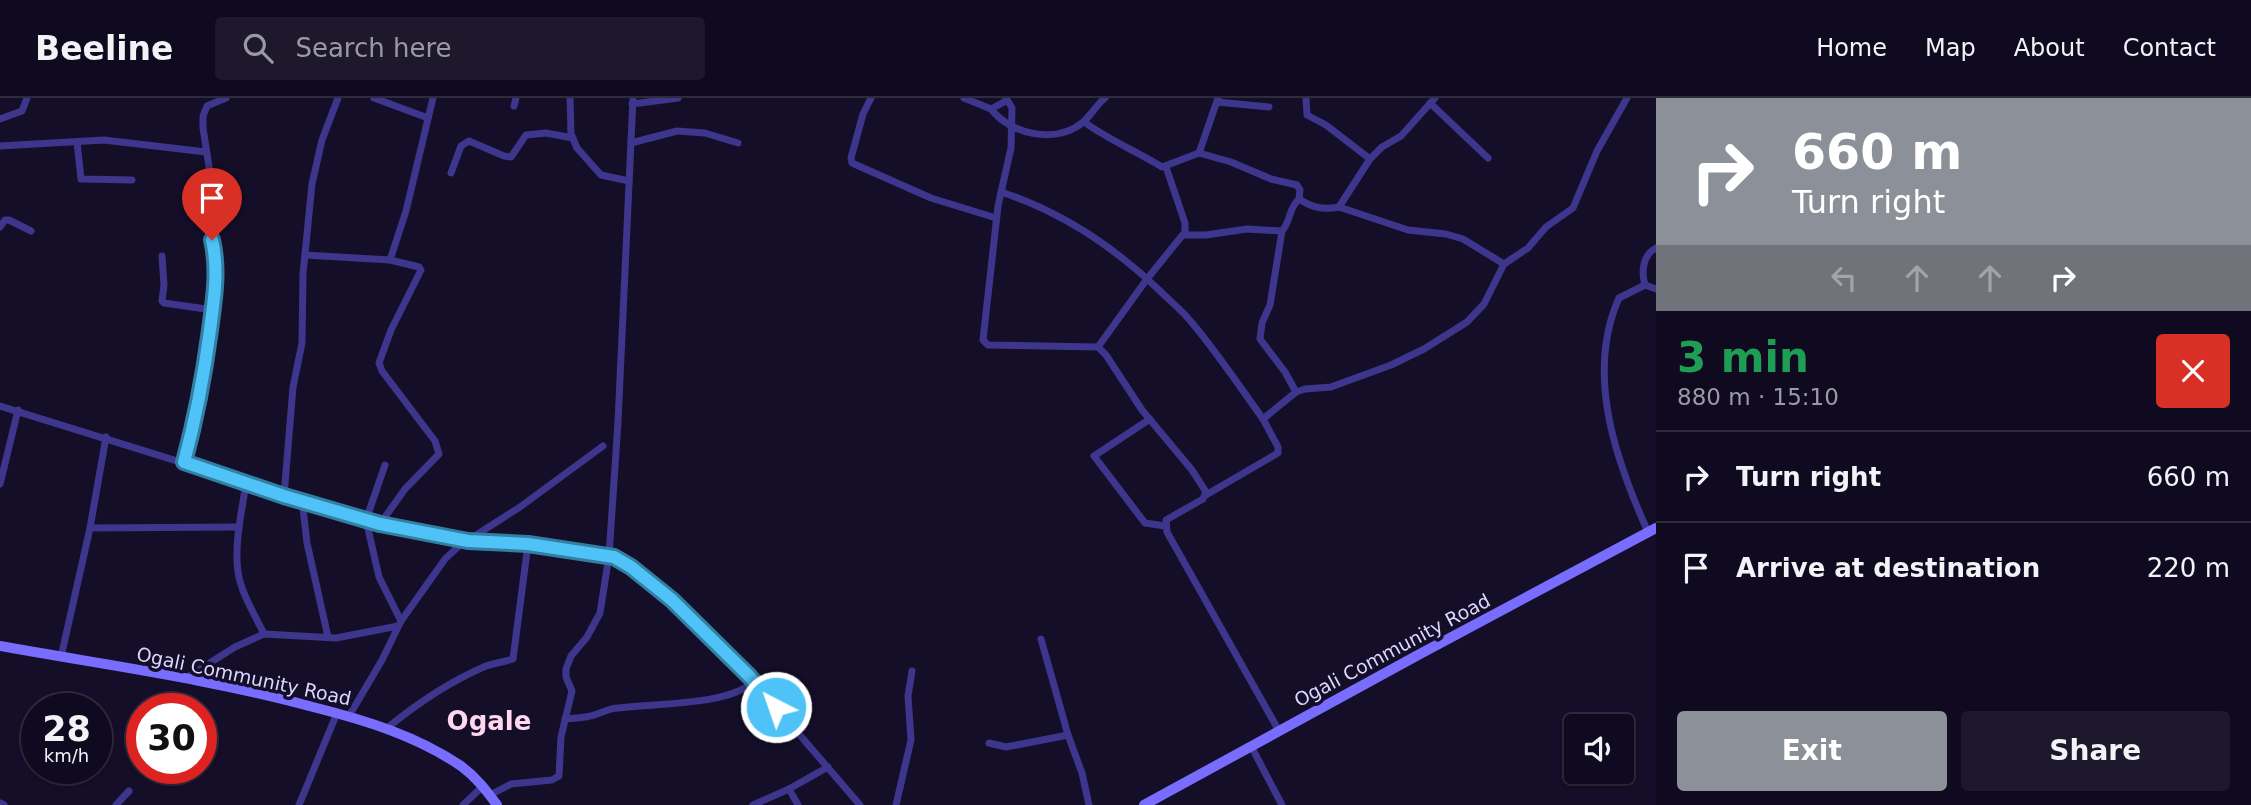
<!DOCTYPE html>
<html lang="en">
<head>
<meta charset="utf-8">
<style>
  body { margin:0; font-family:"DejaVu Sans",sans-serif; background:#1d182c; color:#f1f3f6; height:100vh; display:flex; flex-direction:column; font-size:26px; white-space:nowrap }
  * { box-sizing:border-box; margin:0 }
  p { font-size:23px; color:#9b9aa4 }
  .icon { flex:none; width:38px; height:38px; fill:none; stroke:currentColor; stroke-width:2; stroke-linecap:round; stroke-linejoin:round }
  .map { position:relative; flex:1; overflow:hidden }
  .drawer { display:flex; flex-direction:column; background:#0f0a1f; width:595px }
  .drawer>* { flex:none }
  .banner { background:#8c9099; color:#fff; overflow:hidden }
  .buttons { position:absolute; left:1564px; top:616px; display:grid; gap:14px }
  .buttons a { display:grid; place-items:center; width:70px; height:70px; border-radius:7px; background:#0f0a1f; box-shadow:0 2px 5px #0004,0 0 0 2px #2f2b3d; font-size:35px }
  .speed { position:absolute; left:21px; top:595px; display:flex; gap:14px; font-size:35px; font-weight:700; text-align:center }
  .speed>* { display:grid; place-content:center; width:91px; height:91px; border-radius:50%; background:#0f0a1f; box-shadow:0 2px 5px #0004,0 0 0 2px #2f2b3d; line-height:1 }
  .speed small { font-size:18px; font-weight:400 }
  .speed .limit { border:10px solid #d22; background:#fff; color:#111 }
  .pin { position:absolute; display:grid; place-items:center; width:60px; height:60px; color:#fff; margin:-72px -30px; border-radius:50% 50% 50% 0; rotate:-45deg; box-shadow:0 0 7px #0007 }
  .pin .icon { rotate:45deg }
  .me { position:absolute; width:77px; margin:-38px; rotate:319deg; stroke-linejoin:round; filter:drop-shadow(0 0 5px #0008) }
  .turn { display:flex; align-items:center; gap:24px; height:147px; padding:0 21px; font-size:32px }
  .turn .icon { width:91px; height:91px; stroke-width:2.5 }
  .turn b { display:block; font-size:49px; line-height:60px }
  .lanes { display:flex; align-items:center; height:66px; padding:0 21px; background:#0003; justify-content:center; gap:35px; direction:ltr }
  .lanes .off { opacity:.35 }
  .round { display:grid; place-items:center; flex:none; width:74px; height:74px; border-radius:7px; background:#1d182c }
  .headline { display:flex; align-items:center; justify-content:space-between; height:119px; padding:0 21px }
  h1 { font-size:42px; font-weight:600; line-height:52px; color:#1e9e55 }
  .primary-button { display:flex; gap:14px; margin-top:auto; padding:14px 21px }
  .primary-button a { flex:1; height:80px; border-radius:7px; background:#8c9099; color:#fff; font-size:28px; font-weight:600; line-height:80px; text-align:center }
  .primary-button a+a { background:#1d182c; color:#f1f3f6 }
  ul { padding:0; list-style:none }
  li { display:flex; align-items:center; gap:21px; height:91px; padding:0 21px; border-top:2px solid #2f2b3d }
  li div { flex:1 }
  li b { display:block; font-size:26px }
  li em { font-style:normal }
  header { display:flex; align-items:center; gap:42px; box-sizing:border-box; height:98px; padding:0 35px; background:#0f0a1f; border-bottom:2px solid #2f2b3d }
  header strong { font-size:33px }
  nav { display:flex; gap:38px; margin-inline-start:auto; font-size:24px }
  .search { width:490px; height:63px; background:#1d182c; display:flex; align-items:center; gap:18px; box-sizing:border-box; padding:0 24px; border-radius:7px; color:#9b9aa4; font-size:26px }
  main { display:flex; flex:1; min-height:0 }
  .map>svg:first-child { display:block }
</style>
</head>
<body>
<header>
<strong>Beeline</strong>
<div class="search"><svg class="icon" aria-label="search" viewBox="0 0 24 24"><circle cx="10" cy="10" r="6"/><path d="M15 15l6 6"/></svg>Search here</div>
<nav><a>Home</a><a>Map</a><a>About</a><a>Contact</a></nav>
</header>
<main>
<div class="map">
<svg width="1656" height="707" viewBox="0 0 1656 707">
  <rect width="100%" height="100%" fill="#140e29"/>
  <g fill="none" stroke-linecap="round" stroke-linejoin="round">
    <g stroke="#3d368c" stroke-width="7">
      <polyline points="374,0 428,20"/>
      <polyline points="570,0 571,36 577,50 601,77 629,83"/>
      <polyline points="871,0 863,16 851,60 852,65 931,100 996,120"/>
      <polyline points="964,0 991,11 1006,3"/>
      <polyline points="1006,0 1012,10 1011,50 998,108 983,242 988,247 1098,249 1106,257 1142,312 1192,372 1206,394 1203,401 1166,422 1167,434 1279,633"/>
      <polyline points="1306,0 1307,17 1326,27 1370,61"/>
      <polyline points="1435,0 1401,38 1382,49 1370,61 1339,109 1408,132 1446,136 1463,141 1504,166"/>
      <polyline points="1217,4 1269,9"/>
      <polyline points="1430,5 1488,60"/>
      <polyline points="632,6 678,0"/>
      <polyline points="514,8 516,0"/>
      <path d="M991,11C1011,37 1056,46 1082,25C1091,18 1096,7 1105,0"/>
      <polyline points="0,21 22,13 27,0"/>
      <path d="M1084,24C1109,42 1136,53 1162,69L1199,55L1231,64L1271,81L1297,87L1300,92L1299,101C1313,110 1323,112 1339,109"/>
      <polyline points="77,44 81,81 132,82"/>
      <polyline points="631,45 677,33 705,35 738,45"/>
      <polyline points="0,48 104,42 206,54"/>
      <polyline points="1199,55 1218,0"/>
      <polyline points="451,75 461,48 469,43 504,58 511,59 526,37 546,35 573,40"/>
      <path d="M1001,94C1062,114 1113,148 1159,192C1170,203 1183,213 1193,226C1218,256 1240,289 1263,321"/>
      <polyline points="0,129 5,122 9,122 31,133"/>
      <polyline points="1184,137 1206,137 1247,131 1282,133"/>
      <polyline points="305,157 390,162 419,169 421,172 391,232 379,265 382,273 435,343 439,356 405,391 380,426"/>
      <polyline points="162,158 164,187 162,203 164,205 213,212"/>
      <polyline points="390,162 406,113 433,0"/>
      <path d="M1645,187L1619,200C1585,276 1616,363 1648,434"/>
      <path d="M1645,187C1641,173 1643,157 1656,150"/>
      <polyline points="1645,187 1656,191"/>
      <polyline points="1098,249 1147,181 1185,134 1185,125 1166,69"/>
      <path d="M1296,294L1285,274L1260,241L1262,225L1270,207L1282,133C1291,123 1288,111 1299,101"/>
      <polyline points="0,308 380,426 468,443 528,446 614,459 631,469 672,502 749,578 860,707"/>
      <polyline points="1150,321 1094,358 1145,425 1165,428"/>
      <polyline points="184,364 205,274 216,177 216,155 211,127 210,75 203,30 203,18 207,8 226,0"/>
      <polyline points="385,367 366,422 379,479 401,523"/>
      <path d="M246,385C242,413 234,445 238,474C241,495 255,517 264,536"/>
      <polyline points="0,386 18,312"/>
      <polyline points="1206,397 1278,355 1278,349 1263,321 1296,294 1305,291 1331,289 1391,267 1424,251 1467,224 1484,206 1504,166 1528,150 1546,129 1573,110 1597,53 1627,0"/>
      <polyline points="284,398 293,289 302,245 303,176 312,86 322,42 338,0"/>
      <polyline points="302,402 307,445 328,539"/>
      <polyline points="90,430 239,429"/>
      <polyline points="1041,541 1068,637 1082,675 1089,707"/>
      <polyline points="61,559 90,430 106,339"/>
      <polyline points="186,580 235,549 264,536 336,540 398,528"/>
      <polyline points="349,618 382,562 401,523 445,461 459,448 520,409 603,348"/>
      <path d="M565,621C576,620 587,620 597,616C604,614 610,610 618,610C654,605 726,608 754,584"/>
      <path d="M386,631C415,607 451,583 486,568C495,565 504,564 513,561L528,446"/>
      <polyline points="989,645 1006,649 1068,637"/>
      <polyline points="1251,648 1282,707"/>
      <polyline points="789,691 798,707"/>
      <polyline points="490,697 511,686 552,682 559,678 561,639 572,593 566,579 566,571 571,558 587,539 600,515 609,458 618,324 633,0"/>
      <polyline points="0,705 4,707"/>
      <polyline points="116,707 129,693"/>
      <polyline points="299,707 337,615"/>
      <polyline points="463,707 483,688"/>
      <polyline points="753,707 789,691 828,669"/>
      <polyline points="896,707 911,642 908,598 912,573"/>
    </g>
    <g stroke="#786dff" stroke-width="10">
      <path d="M0,548C105,567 211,581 313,609C365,622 417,638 461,668C476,679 486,692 497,707"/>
      <polyline points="1144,707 1418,557 1656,430"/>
    </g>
  </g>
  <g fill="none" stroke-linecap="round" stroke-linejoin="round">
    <defs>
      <path id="route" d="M212,142C219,172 214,202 210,232C204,277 196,320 184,364L284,398L380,426L468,443L528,446L614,459L631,469L672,502L749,578L776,609"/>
    </defs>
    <use href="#route" stroke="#337fa1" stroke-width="18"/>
    <use href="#route" stroke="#4fc3f7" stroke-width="12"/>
  </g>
  <g text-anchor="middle" stroke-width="7" stroke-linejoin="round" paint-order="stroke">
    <g font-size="19" fill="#ddd6ff" stroke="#140e29">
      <text transform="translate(1392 552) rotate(-28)" y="7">Ogali Community Road</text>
      <text transform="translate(244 578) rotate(12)" y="7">Ogali Community Road</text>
    </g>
    <g font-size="26" font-weight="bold" fill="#ffd8ef" stroke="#140e29">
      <text x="489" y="632">Ogale</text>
    </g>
  </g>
</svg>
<div class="buttons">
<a><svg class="icon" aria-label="sound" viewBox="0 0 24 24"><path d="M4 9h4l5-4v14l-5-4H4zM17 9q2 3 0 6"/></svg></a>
</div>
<div class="speed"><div>28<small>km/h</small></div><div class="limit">30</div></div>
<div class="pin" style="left:212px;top:142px;background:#d93025"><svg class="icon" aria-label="arrive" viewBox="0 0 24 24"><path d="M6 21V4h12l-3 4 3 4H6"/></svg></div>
<svg class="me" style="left:776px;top:609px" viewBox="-20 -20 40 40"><circle r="17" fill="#4fc3f7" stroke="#fff" stroke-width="3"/><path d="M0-11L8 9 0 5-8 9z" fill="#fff"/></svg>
</div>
<section class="drawer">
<div class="banner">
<div class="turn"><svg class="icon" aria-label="right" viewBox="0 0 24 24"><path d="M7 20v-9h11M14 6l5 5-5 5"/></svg><div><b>660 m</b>Turn right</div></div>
<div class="lanes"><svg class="icon off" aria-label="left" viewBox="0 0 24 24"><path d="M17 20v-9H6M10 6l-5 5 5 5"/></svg><svg class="icon off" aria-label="ahead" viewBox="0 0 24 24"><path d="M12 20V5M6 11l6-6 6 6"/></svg><svg class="icon off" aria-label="ahead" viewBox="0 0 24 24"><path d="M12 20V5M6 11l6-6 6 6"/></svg><svg class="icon" aria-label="right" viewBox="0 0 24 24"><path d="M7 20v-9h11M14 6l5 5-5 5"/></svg></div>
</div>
<div class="headline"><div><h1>3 min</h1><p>880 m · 15:10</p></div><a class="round" style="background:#d93025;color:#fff"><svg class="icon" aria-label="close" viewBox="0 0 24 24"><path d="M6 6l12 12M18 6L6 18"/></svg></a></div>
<ul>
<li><svg class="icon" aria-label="right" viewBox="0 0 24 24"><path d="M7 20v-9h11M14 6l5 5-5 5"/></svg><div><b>Turn right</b></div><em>660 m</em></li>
<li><svg class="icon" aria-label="arrive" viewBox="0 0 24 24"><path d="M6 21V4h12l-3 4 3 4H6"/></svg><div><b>Arrive at destination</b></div><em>220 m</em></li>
</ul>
<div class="primary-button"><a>Exit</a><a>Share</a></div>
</section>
</main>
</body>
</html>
